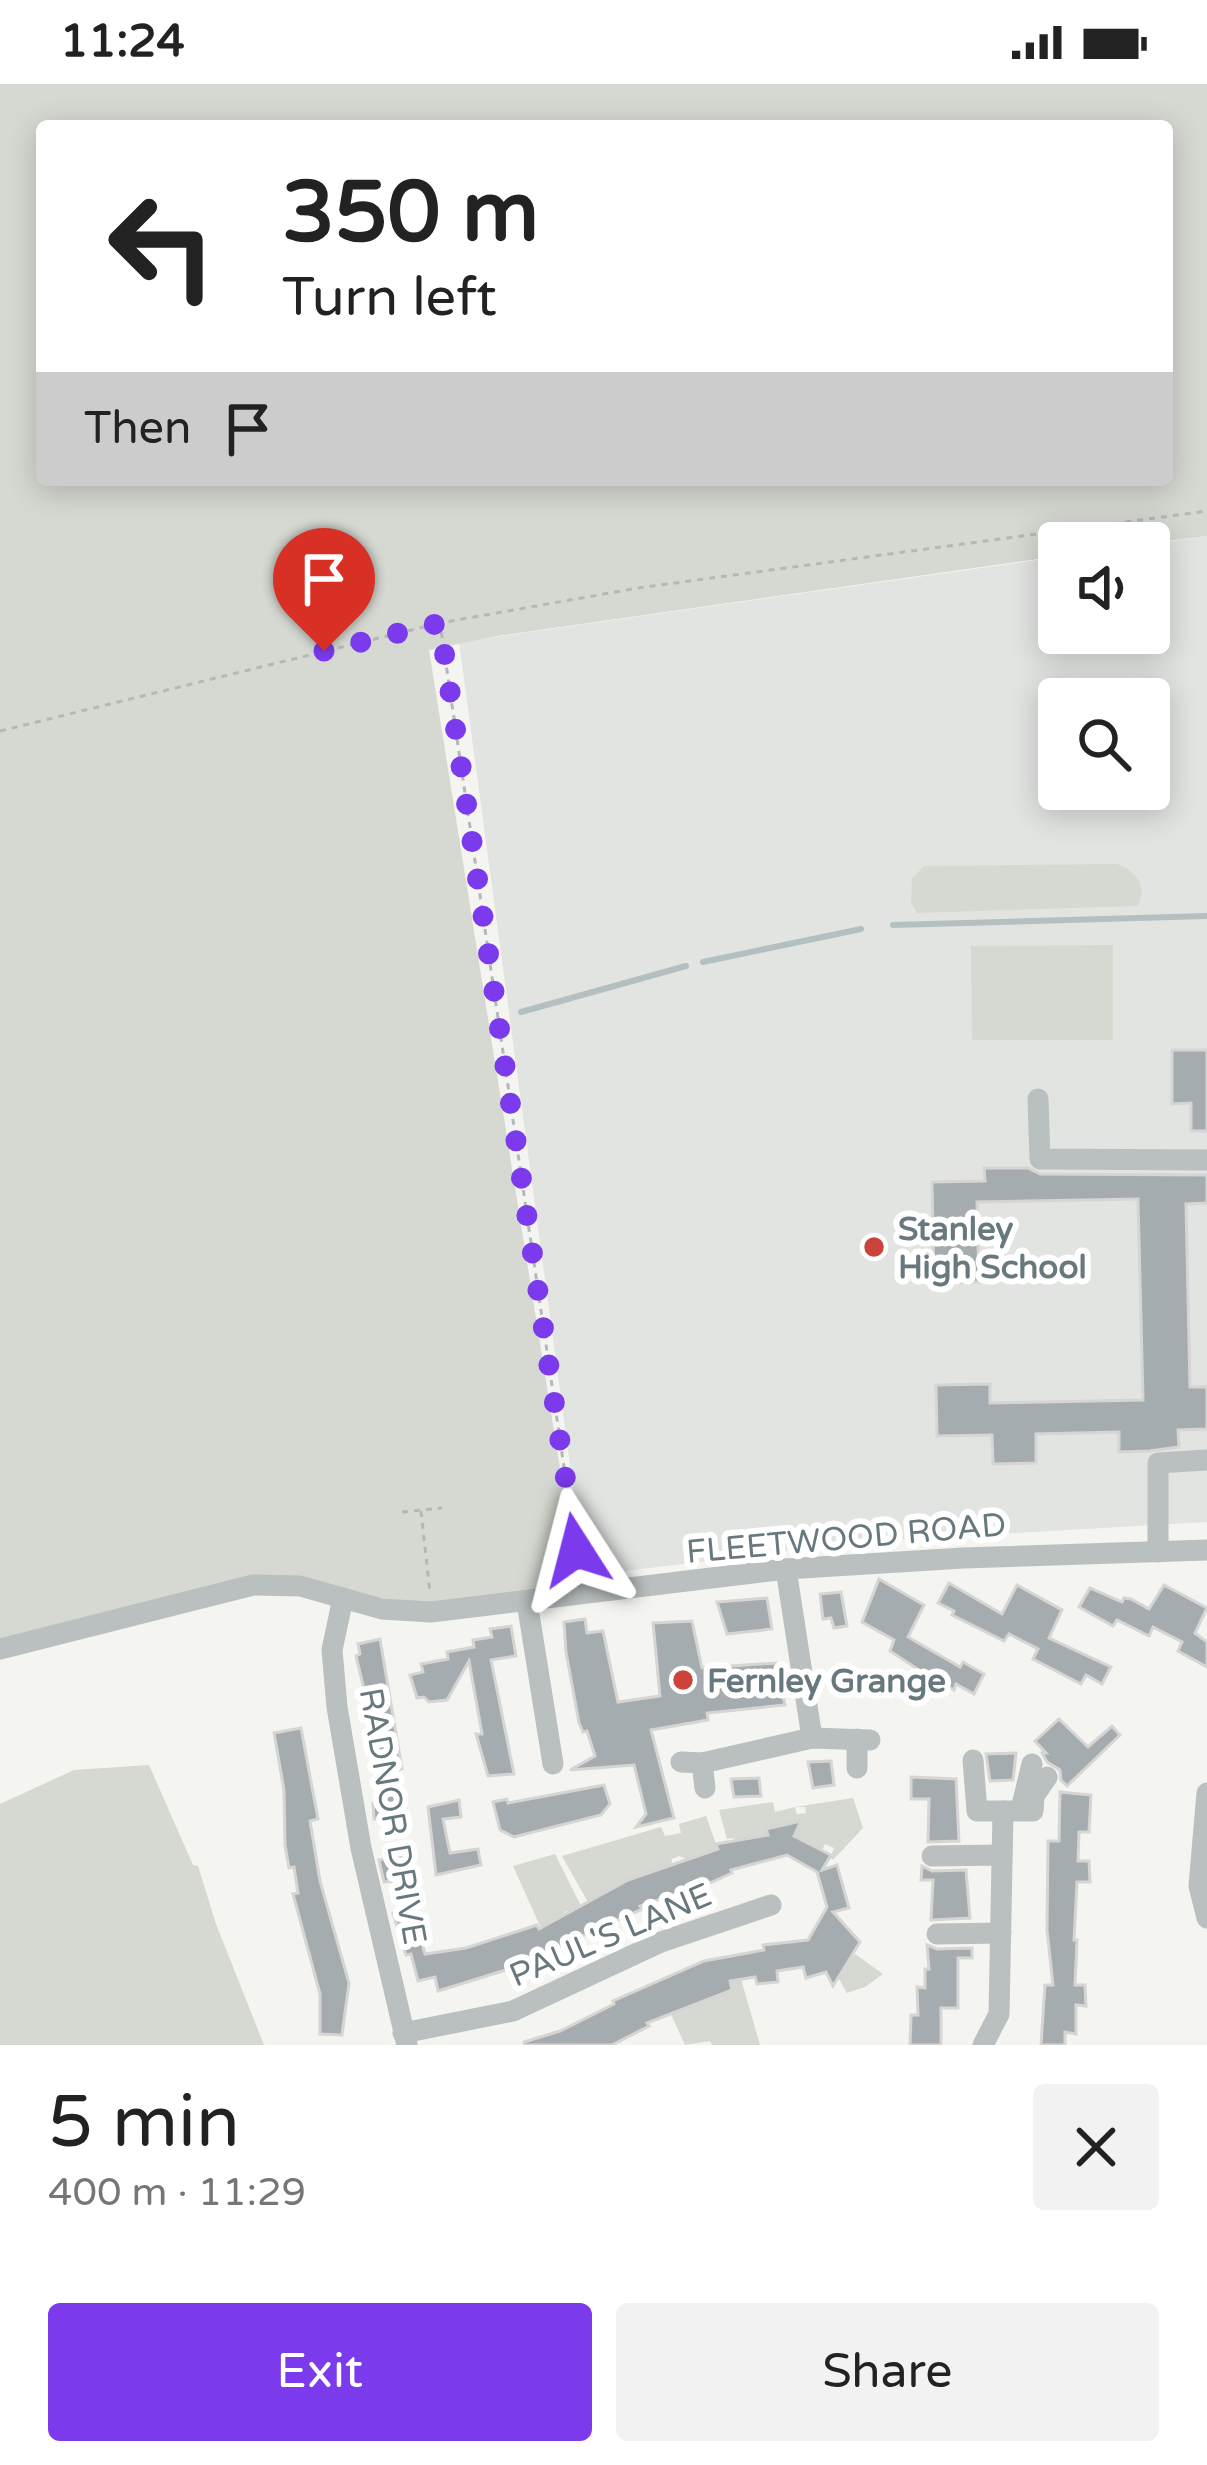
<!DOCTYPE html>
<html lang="en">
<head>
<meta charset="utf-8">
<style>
  body { margin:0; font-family:"Varela Round",sans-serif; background:#f2f2f2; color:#222; height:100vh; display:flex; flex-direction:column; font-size:45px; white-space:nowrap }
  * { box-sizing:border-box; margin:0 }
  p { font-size:39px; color:#767676 }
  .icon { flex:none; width:66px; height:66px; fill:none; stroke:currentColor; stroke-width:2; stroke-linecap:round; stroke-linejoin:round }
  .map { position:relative; height:1961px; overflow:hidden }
  .sheet { display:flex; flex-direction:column; background:#fff; flex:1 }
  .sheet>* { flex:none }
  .banner { position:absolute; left:36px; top:36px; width:1137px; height:366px; border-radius:12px; box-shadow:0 6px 30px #0003; background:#fff; color:#222; overflow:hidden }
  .buttons { position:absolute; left:1038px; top:438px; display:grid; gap:24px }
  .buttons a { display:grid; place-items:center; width:132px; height:132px; border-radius:12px; background:#fff; box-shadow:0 6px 30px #0003; font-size:60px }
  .pin { position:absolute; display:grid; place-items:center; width:102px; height:102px; color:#fff; margin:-123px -51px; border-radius:50% 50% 50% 0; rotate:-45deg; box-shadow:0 0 12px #0007 }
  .pin .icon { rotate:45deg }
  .me { position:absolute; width:132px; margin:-66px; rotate:351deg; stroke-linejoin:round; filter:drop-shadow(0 0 9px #0008) }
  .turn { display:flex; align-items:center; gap:42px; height:252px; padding:0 48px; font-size:54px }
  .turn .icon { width:156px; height:156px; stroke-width:2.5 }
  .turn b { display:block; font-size:84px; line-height:102px }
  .then { display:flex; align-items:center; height:114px; padding:0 48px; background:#0003; gap:24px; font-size:45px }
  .round { display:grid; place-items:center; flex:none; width:126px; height:126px; border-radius:12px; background:#f2f2f2 }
  .head { display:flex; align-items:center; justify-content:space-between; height:204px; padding:0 48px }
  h1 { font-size:72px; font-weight:600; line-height:90px }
  .action { display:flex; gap:24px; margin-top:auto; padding:24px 48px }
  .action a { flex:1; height:138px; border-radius:12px; background:#7c3aed; color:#fff; font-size:48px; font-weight:600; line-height:138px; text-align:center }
  .action a+a { background:#f2f2f2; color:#222 }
  .status { display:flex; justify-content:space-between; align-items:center; height:84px; padding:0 60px; background:#fff; direction:ltr }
  .status svg { height:33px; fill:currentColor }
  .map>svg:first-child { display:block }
</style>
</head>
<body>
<div class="status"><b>11:24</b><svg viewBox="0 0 49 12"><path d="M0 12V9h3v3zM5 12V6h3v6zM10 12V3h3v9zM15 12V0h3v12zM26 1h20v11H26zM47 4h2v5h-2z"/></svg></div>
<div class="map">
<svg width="1207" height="1961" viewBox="0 0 1207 1961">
  <rect width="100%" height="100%" fill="#f4f4f1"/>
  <path fill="#e2e4e2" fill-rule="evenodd" d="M1207,452V1438L857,1458L585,1492L459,558L1059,473V549H1149V460ZM1059,615H1149V705H1059Z"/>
  <g fill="#d5d9d1" fill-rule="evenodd">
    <path d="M0,0H1207V452L1149,459H1059V472L497,552L429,566L579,1503L433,1519L380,1514L301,1495L0,1556ZM42,42H1167V396H42Z"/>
    <path d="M1117,780C1136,787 1149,804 1137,822L917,829L911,818L912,794L924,782Z"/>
    <polygon points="1113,861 1113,956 972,956 971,862"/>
    <polygon points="149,1681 193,1781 198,1782 216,1840 264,1961 0,1961 0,1720 74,1686"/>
    <path d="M853,1714L863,1744L833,1776L830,1774L834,1764L825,1760L822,1766C787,1748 773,1750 735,1758L734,1754L727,1755L719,1726L773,1718L775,1728L795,1723L797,1730L806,1729L805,1723H795Z"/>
    <polygon points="706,1732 718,1766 688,1776 679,1772 672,1775 671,1784 622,1799 624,1804 608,1811 605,1807 589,1820 562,1772 661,1743 665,1752 681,1749 679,1740"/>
    <polygon points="555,1770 582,1824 564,1828 566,1832 545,1853 513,1782"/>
    <polygon points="810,1861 849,1878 855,1870 883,1890 865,1903 847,1909 835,1888 827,1890"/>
    <polygon points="741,1895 760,1961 712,1961 710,1957 685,1961 670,1928 732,1905 730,1897"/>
  </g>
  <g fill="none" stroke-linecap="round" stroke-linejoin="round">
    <g stroke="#b3c0c1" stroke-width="6">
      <polyline points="893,841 1207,832"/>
      <polyline points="703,878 861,845"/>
      <polyline points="521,928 686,882"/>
    </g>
  </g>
  <g fill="#a4acaf" stroke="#d6d5d4" stroke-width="3">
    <polygon points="1172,966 1207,966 1207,1047 1191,1047 1191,1019 1172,1020"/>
    <polygon points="984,1084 1028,1084 1040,1090 1207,1091 1207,1119 1186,1120 1190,1303 1207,1303 1207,1345 1178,1346 1179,1363 1149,1367 1119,1368 1119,1348 1036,1350 1036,1379 993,1380 992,1351 937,1352 936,1301 990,1300 990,1319 1143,1316 1138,1115 977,1118 979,1198 934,1199 932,1098 985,1097"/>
    <polygon points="879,1495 924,1521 908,1553 960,1583 963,1578 984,1590 974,1610 956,1600 954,1606 919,1586 890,1567 894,1556 862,1538"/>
    <polygon points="949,1499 1002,1530 1017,1501 1062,1526 1049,1554 1111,1583 1102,1600 1086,1591 1081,1600 1033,1575 1038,1565 1009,1550 1004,1557 952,1531 954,1527 938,1519"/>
    <polygon points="1164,1501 1207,1524 1195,1549 1207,1558 1207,1583 1178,1567 1182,1558 1153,1543 1149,1552 1117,1536 1113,1542 1079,1523 1090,1504 1122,1518 1124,1514 1131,1515 1149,1525"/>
    <polygon points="841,1508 847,1542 834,1544 831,1534 823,1535 820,1510"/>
    <polygon points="767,1514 772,1545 727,1550 717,1518"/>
    <polygon points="585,1535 587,1549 603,1547 618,1618 660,1612 653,1539 692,1537 702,1584 776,1579 785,1621 707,1629 708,1636 651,1646 674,1734 636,1743 646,1730 634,1681 570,1686 595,1672 587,1647 583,1648 579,1639 566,1568 564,1538"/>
    <polygon points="511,1542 516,1572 491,1576 514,1690 488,1692 476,1650 482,1650 469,1577 447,1616 429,1618 424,1613 417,1614 410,1591 423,1588 421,1580 448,1575 447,1568 474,1563 473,1556 492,1553 490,1545"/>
    <polygon points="380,1555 402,1685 394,1687 402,1729 395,1730 396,1735 374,1735 373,1719 381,1717 379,1686 359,1605 364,1605 356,1572 360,1570 358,1560"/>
    <polygon points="1059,1635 1088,1663 1112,1642 1120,1651 1067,1702 1061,1696 1060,1686 1047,1678 1042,1669 1046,1669 1035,1657"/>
    <polygon points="301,1644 318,1735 310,1737 320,1797 349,1899 342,1951 320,1950 320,1910 293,1810 298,1809 294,1783 289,1784 285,1761 284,1706 274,1649"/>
    <polygon points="1016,1669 1013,1696 990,1697 986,1670"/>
    <polygon points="831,1677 834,1701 813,1704 808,1678"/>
    <polygon points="911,1693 956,1695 959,1757 928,1758 929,1715 911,1715"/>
    <polygon points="759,1694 761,1712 734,1713 731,1695"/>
    <polygon points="604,1701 610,1720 601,1731 514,1753 500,1746 493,1718 507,1715 508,1719"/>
    <polygon points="1060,1708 1091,1711 1089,1748 1079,1748 1078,1777 1089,1777 1090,1798 1077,1798 1074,1856 1077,1856 1075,1901 1085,1901 1086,1922 1076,1921 1076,1950 1065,1948 1065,1961 1041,1961 1045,1901 1053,1901 1047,1846 1048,1757 1059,1757"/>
    <polygon points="459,1716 461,1733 443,1735 450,1769 478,1765 481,1781 436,1791 428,1723"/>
    <polygon points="801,1737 794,1752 831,1771 822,1786 837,1781 849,1824 833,1828 860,1858 833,1902 826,1888 806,1894 803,1883 777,1887 778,1898 757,1900 755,1893 730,1897 732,1906 647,1939 649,1942 612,1961 525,1961 524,1958 560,1947 614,1920 613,1917 704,1877 764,1866 763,1861 808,1856 827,1823 817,1788 787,1771 731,1786 732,1789 712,1798 640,1822 642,1825 509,1885 438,1907 435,1893 418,1897 411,1870 406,1871 393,1829 412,1824 425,1870 466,1864 537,1841 539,1845 628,1796 718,1765 716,1760 768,1751 766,1745"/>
    <polygon points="410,1771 415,1795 408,1796 415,1824 400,1826 392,1797 384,1798 379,1776"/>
    <polygon points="922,1782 932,1787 966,1786 970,1834 931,1836 933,1796 921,1796"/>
    <polygon points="927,1861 937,1865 972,1864 972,1874 958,1874 958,1924 941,1924 941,1961 910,1961 911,1931 918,1931 917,1903 925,1904 925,1885 929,1885"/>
  </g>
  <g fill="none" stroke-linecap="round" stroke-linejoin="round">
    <g stroke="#b4b8b9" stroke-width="3" stroke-dasharray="6 6" stroke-linecap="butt">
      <polyline points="0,647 440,539"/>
      <polyline points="421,1427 430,1509"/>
      <polyline points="402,1428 442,1424"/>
      <polyline points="580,1492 440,539 638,504 1207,427"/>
    </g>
    <g stroke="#babfc0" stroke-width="21">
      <polyline points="1038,1015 1040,1075 1207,1076"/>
      <polyline points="1158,1468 1158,1379 1207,1376"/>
      <polyline points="786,1485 812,1654"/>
      <polyline points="343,1514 332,1566 337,1623 361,1764 407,1961"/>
      <polyline points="527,1518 553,1680"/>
      <polyline points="0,1565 253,1501 300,1502 382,1525 431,1528 786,1485 963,1474 1207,1466"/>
      <polyline points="857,1655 857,1684"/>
      <polyline points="973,1676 977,1727 1033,1727 1034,1712 1047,1693"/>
      <polyline points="681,1678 702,1679 812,1654 870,1656"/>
      <polyline points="702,1679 705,1704"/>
      <polyline points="1207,1709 1199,1802 1207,1834"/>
      <polyline points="1022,1721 1032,1680"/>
      <polyline points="932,1772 1002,1771"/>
      <polyline points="937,1850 1001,1849"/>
      <polyline points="403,1949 513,1927 661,1858 771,1821"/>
      <polyline points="983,1961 999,1930 1003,1727"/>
    </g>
  </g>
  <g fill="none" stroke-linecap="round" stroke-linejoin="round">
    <polyline stroke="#7c3aed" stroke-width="21" stroke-dasharray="0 37.8" points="324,567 440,539 576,1466"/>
  </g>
  <g fill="#cb433a" stroke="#fff" stroke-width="4.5">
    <circle cx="874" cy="1163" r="12"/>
    <circle cx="683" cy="1596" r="12"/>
  </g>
  <g text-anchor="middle" stroke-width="12" stroke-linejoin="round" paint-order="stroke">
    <g font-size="33" font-weight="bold" fill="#67787e" stroke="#fff" text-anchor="start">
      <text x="898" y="1156">Stanley<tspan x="898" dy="38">High School</tspan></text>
      <text x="707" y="1608">Fernley Grange</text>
    </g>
    <g font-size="33" fill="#67787e" stroke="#fff">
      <text transform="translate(846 1453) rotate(-5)" y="12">FLEETWOOD ROAD</text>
      <text transform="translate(394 1732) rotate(80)" y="12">RADNOR DRIVE</text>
      <text transform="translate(610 1850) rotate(-23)" y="12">PAUL'S LANE</text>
    </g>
  </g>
</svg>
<div class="buttons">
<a><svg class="icon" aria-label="sound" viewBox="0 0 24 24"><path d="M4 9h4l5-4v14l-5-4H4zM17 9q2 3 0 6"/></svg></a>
<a><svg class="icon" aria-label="search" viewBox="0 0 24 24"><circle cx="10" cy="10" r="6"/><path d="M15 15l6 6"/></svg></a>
</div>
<div class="pin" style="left:324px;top:567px;background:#d93025"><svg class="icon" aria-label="arrive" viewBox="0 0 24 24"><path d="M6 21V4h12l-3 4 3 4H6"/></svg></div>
<svg class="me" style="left:576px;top:1466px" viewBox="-20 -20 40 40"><path d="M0-17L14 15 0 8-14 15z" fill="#7c3aed" stroke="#fff" stroke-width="4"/></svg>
<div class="banner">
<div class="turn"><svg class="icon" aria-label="left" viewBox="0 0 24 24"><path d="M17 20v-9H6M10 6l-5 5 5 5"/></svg><div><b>350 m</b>Turn left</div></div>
<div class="then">Then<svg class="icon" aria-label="arrive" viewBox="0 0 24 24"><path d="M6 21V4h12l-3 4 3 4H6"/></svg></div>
</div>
</div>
<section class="sheet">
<div class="head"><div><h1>5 min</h1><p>400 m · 11:29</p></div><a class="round"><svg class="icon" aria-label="close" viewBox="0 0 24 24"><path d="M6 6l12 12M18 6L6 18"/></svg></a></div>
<div class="action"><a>Exit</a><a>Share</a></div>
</section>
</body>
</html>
